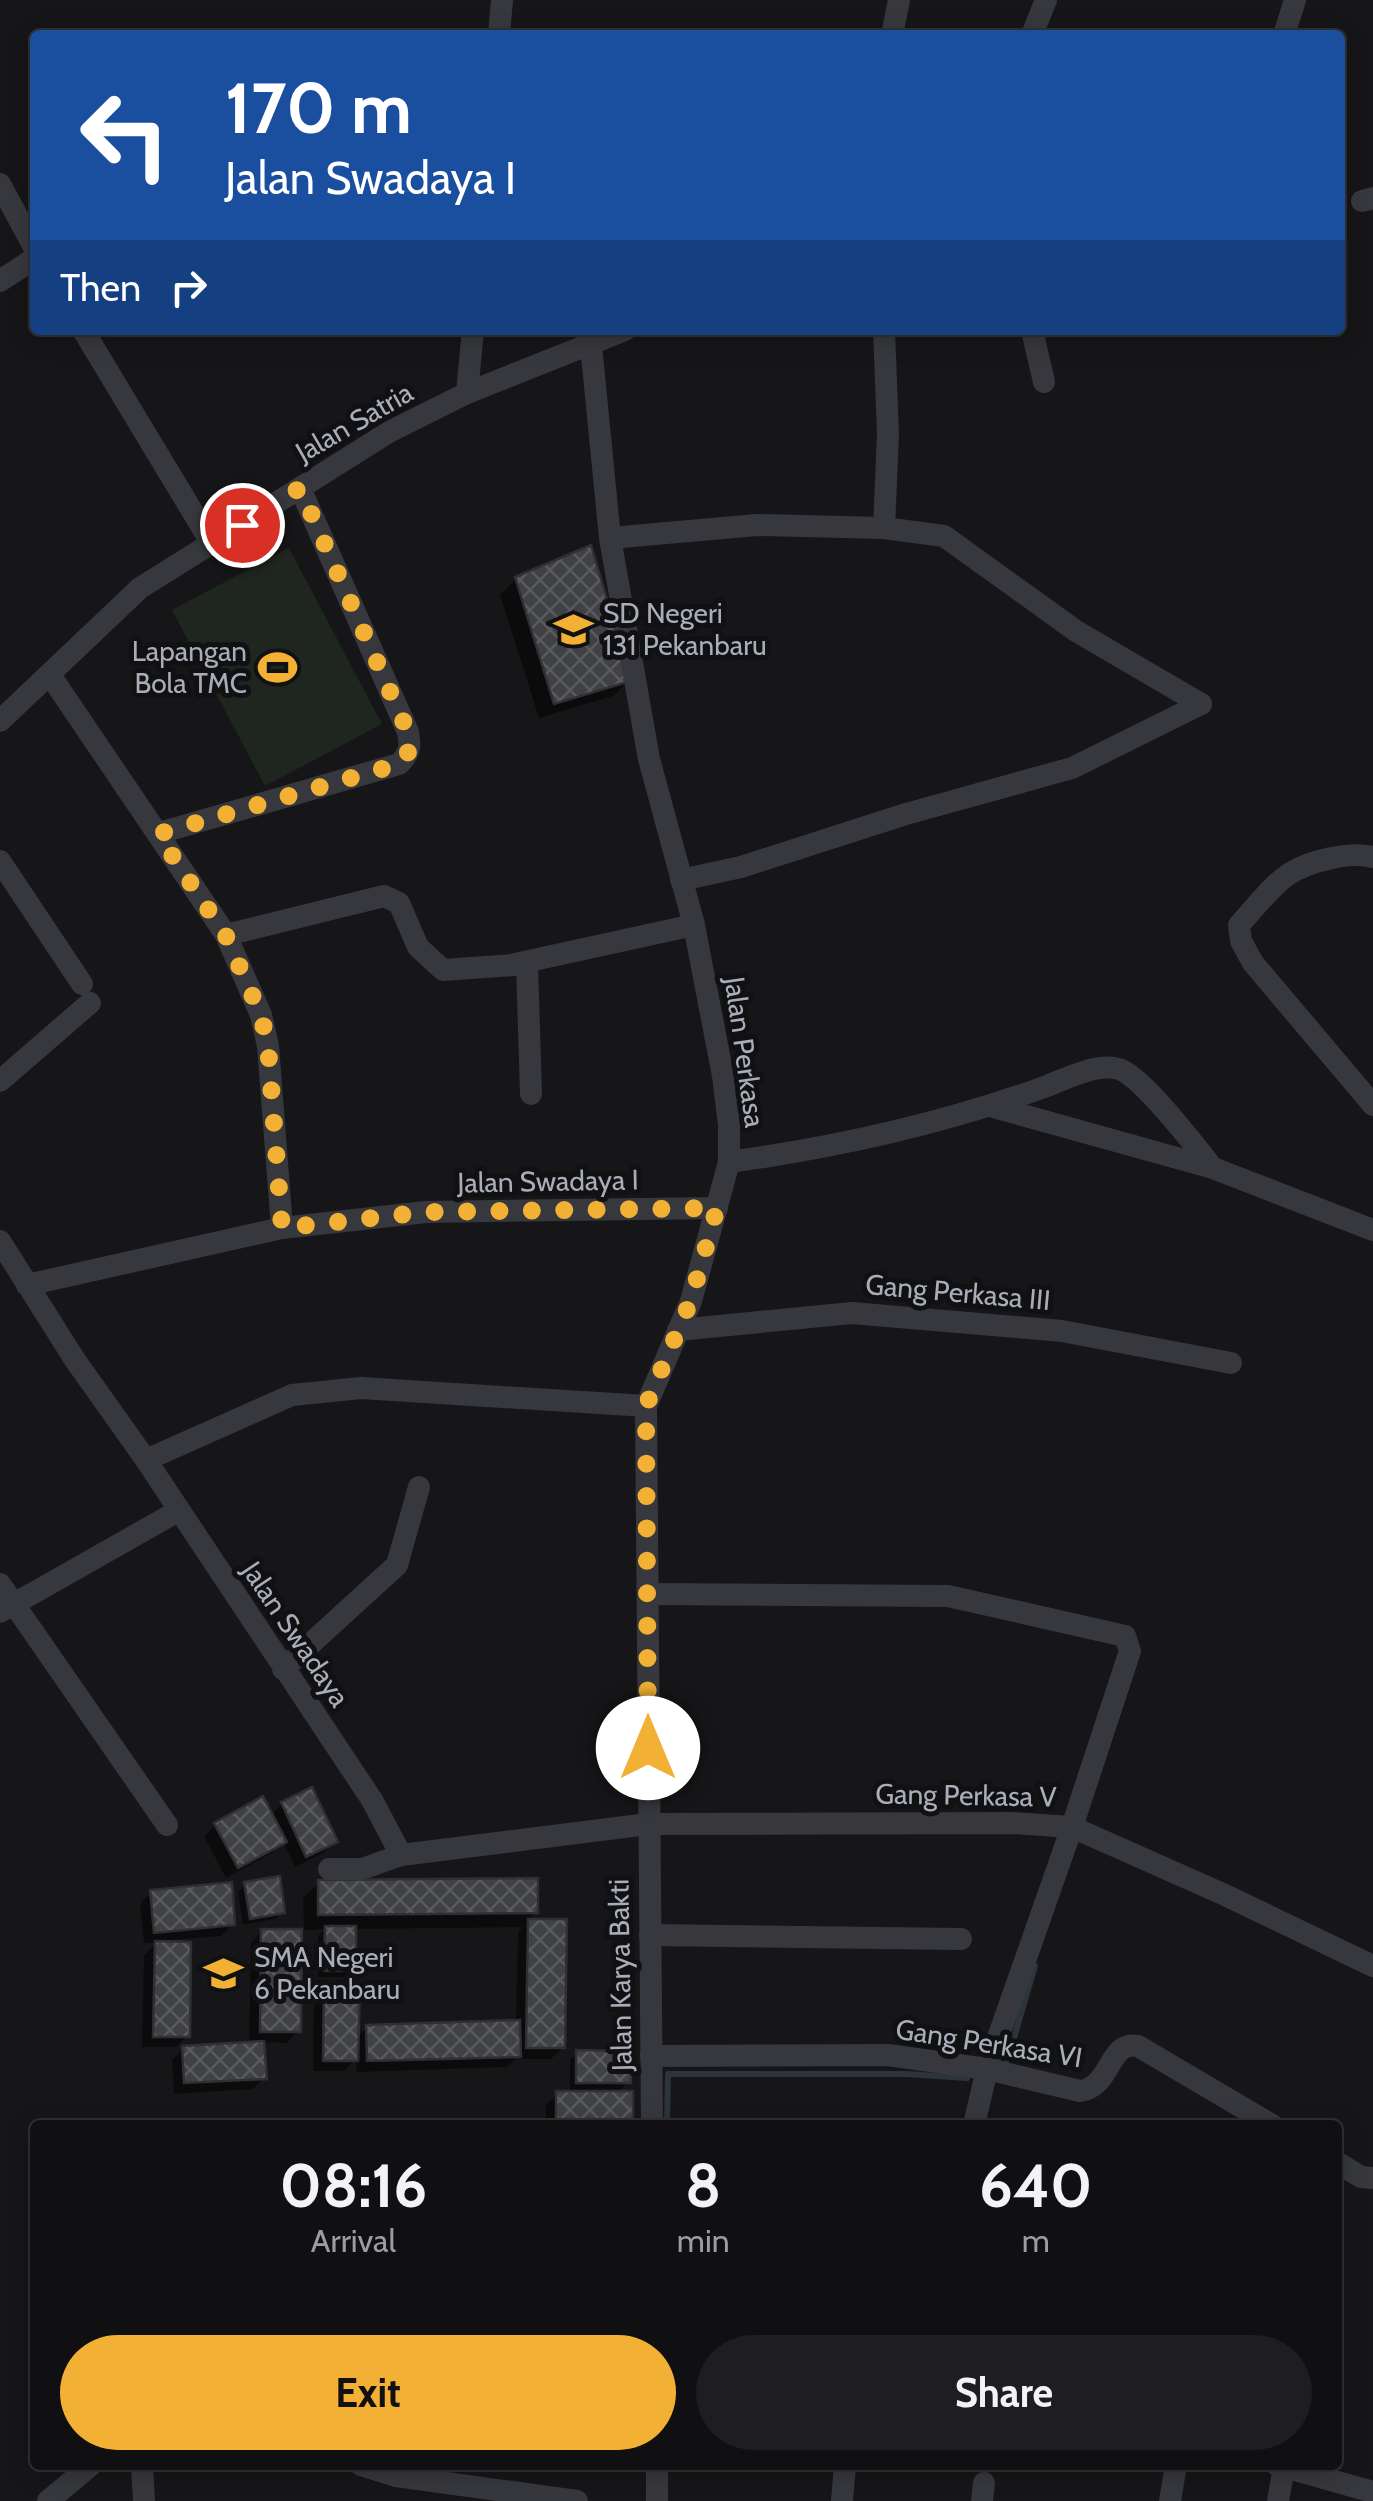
<!DOCTYPE html>
<html lang="en">
<head>
<meta charset="utf-8">
<style>
  body { margin:0; font-family:Cabin,sans-serif; background:#1e1e20; color:#f1f3f6; height:100vh; display:flex; flex-direction:column; font-size:38px; white-space:nowrap }
  * { box-sizing:border-box; margin:0 }
  p { font-size:32px; color:#9c9d9f }
  .icon { flex:none; width:55px; height:55px; fill:none; stroke:currentColor; stroke-width:2; stroke-linecap:round; stroke-linejoin:round }
  .map { position:relative; flex:1; overflow:hidden }
  .drawer { position:absolute; left:30px; top:2120px; width:1312px; height:350px; display:flex; flex-direction:column; background:#101012; border-radius:10px; box-shadow:0 5px 25px #0003,0 0 0 2px #303032 }
  .drawer>* { flex:none }
  .hud { position:absolute; left:30px; top:30px; width:1315px; height:305px; border-radius:10px; box-shadow:0 5px 25px #0003,0 0 0 2px #303032; background:#1a4fa0; color:#fff; overflow:hidden }
  .pin { position:absolute; display:grid; place-items:center; width:85px; height:85px; color:#fff; margin:-42px; border:5px solid #fff; border-radius:50%; box-shadow:0 2px 10px #0007 }
  .me { position:absolute; width:110px; margin:-55px; rotate:0deg; stroke-linejoin:round; filter:drop-shadow(0 0 8px #0008) }
  .turn { display:flex; align-items:center; gap:35px; height:210px; padding:0 30px; font-size:45px }
  .turn .icon { width:130px; height:130px; stroke-width:2.5 }
  .turn b { display:block; font-size:70px; line-height:85px }
  .then { display:flex; align-items:center; height:95px; padding:0 30px; background:#0003; gap:20px; font-size:38px }
  .eta { display:flex; justify-content:space-evenly; align-items:center; height:170px; text-align:center }
  .eta b { font-size:60px; font-weight:800; line-height:70px }
  .action { display:flex; gap:20px; margin-top:auto; padding:20px 30px }
  .action a { flex:1; height:115px; border-radius:60px; background:#f2b134; color:#111; font-size:40px; font-weight:800; line-height:115px; text-align:center }
  .action a+a { background:#1e1e20; color:#f1f3f6 }
  .map>svg:first-child { display:block }
</style>
</head>
<body>
<div class="map">
<svg width="1373" height="2501" viewBox="0 0 1373 2501">
  <defs>
    <pattern id="building-cross-hatch" width="8" height="8" patternUnits="userSpaceOnUse" patternTransform="scale(2.5)"><rect width="8" height="8" fill="#404145"/><path d="M0 0l8 8M0 8l8-8" fill="none" stroke="#595a5e"/></pattern>
  </defs>
  <rect width="100%" height="100%" fill="#161618"/>
  <polygon fill="#1e261f" points="289,548 382,724 265,786 172,610"/>
  <g fill="#0007">
    <polygon points="516,579 629,681 613,696 539,718 500,595"/>
    <polygon points="282,1804 334,1842 323,1853 295,1867 283,1842 272,1853 226,1878 204,1836 215,1825 270,1816"/>
    <polygon points="319,1883 536,1912 526,1921 564,1921 563,2047 551,2059 516,2059 507,2067 357,2072 356,2059 344,2071 313,2071 314,1996 325,1984 356,2038 367,2027 516,2022 518,1932 523,1927 354,1929 353,1970 346,1977 318,1977 318,1936 325,1929 304,1930 303,1898"/>
    <polygon points="245,1885 283,1912 275,1919 243,1925 238,1892"/>
    <polygon points="151,1892 233,1924 221,1936 172,1940 187,2036 176,2047 142,2047 144,1955 158,1942 144,1943 140,1904"/>
    <polygon points="262,1931 298,2031 287,2043 262,2042 264,2078 253,2089 174,2094 172,2060 184,2048 249,2045 251,1943"/>
    <polygon points="577,2053 628,2082 617,2093 630,2125 546,2125 546,2105 558,2093 570,2093 570,2060"/>
  </g>
  <g fill="none" stroke-linecap="round" stroke-linejoin="round">
    <g stroke="#2c353c" stroke-width="6">
      <polyline points="1006,2065 1035,1966"/>
      <polyline points="667,2125 668,2074 907,2074 967,2078"/>
    </g>
  </g>
  <g fill="url(#building-cross-hatch)" stroke="#303034" stroke-width="2.5">
    <polygon points="591,545 631,681 554,704 515,577"/>
    <polygon points="312,1787 338,1842 306,1857 281,1802"/>
    <polygon points="263,1796 287,1842 238,1868 214,1823"/>
    <polygon points="280,1876 285,1913 250,1919 244,1882"/>
    <polygon points="538,1878 538,1913 318,1915 318,1880"/>
    <polygon points="232,1882 235,1925 154,1933 150,1890"/>
    <polygon points="528,1919 567,1919 565,2048 526,2048"/>
    <polygon points="325,1926 356,1926 356,1971 324,1971"/>
    <polygon points="261,1929 302,1929 301,2032 260,2032"/>
    <polygon points="155,1941 191,1942 190,2037 153,2037"/>
    <polygon points="324,1982 360,1982 358,2061 323,2061"/>
    <polygon points="520,2020 521,2057 367,2061 366,2025"/>
    <polygon points="264,2041 267,2079 184,2083 182,2046"/>
    <polygon points="576,2050 631,2051 631,2083 576,2083"/>
    <rect x="556" y="2091" width="77" height="34"/>
  </g>
  <g fill="none" stroke-linecap="round" stroke-linejoin="round">
    <g stroke="#37383d" stroke-width="22">
      <polyline points="499,35 502,0"/>
      <polyline points="892,35 899,0"/>
      <polyline points="1032,35 1046,0"/>
      <polyline points="1284,35 1295,0"/>
      <polyline points="0,184 35,249"/>
      <polyline points="1362,201 1373,198"/>
      <polyline points="0,281 35,258"/>
      <polyline points="83,330 212,544"/>
      <polyline points="1032,330 1044,382"/>
      <polyline points="591,345 610,538 649,759 694,925 723,1076 729,1125 729,1162 691,1301 646,1406 652,2125"/>
      <polyline points="467,393 473,330"/>
      <polyline points="884,528 888,434 884,330"/>
      <polyline points="610,538 757,525 884,528 944,536 1076,631 1201,704"/>
      <polyline points="50,675 226,935 261,1015 268,1046 282,1228"/>
      <polyline points="0,721 140,588 300,488 389,432 467,393 625,330"/>
      <path d="M159,833L399,764C410,753 411,747 408,732L300,488"/>
      <path d="M1373,857C1350,851 1309,861 1289,874C1271,886 1254,909 1239,925L1241,941L1253,963L1373,1105"/>
      <polyline points="0,861 82,984"/>
      <polyline points="681,880 741,867 906,814 1072,768 1201,704"/>
      <polyline points="226,935 384,896 399,903 418,947 443,970 527,964 531,1094"/>
      <polyline points="515,964 694,925"/>
      <polyline points="0,1081 90,1003"/>
      <polyline points="990,1106 1213,1168 1373,1230"/>
      <path d="M729,1162C833,1148 940,1124 1039,1089C1062,1081 1095,1062 1119,1069C1143,1077 1195,1146 1213,1168"/>
      <polyline points="0,1241 75,1360 146,1460 372,1800 401,1855 648,1824 1013,1823 1072,1827 1225,1895 1373,1966"/>
      <polyline points="27,1285 282,1228 426,1212 717,1208"/>
      <polyline points="678,1330 852,1313 1062,1331 1231,1363"/>
      <polyline points="146,1460 292,1395 361,1388 646,1406"/>
      <polyline points="0,1584 167,1825"/>
      <polyline points="648,1594 948,1596 1125,1636 1130,1651 1072,1827 987,2069 974,2125"/>
      <polyline points="0,1612 178,1511"/>
      <polyline points="283,1669 397,1565 419,1487"/>
      <polyline points="329,1869 362,1869 401,1855"/>
      <polyline points="650,1935 961,1939"/>
      <path d="M651,2056L888,2055L987,2069L1080,2091C1112,2087 1108,2040 1138,2046L1272,2125"/>
      <polyline points="1338,2163 1361,2177 1373,2178"/>
      <polyline points="142,2465 144,2501"/>
      <polyline points="361,2465 396,2476 577,2501"/>
      <polyline points="657,2465 657,2501"/>
      <polyline points="1277,2465 1373,2492"/>
      <polyline points="48,2501 91,2465"/>
      <polyline points="842,2501 845,2465"/>
      <polyline points="982,2501 984,2483"/>
      <polyline points="1170,2501 1176,2465"/>
      <polyline points="1278,2501 1284,2467"/>
    </g>
  </g>
  <g fill="none" stroke-linecap="round" stroke-linejoin="round">
    <path stroke="#f2b134" stroke-width="18" stroke-dasharray="0 32.4" d="M242,525L300,488L408,732C411,747 410,754 399,764L158,834L226,936L261,1015L268,1046L282,1228L426,1212L717,1208L691,1300L646,1406L648,1748"/>
  </g>
  <defs>
    <symbol id="school-bare" viewBox="-9 -9 18 18"><path d="M0-5L7-2L0 1L-7-2ZM-4 1L0 2.5L4 1V4Q0 6-4 4Z" fill="#f2b134" stroke="#111113" stroke-width="2.5" paint-order="stroke"/></symbol>
    <symbol id="stadium-bare" viewBox="-9 -9 18 18"><path d="M0-5a6.5 5 0 1 0 0 10a6.5 5 0 1 0 0-10ZM-3.5-1.8h7v3.6h-7Z" fill="#f2b134" stroke="#111113" stroke-width="2.5" paint-order="stroke"/></symbol>
  </defs>
  <g fill-rule="evenodd">
    <use href="#school-bare" x="546" y="602" width="55" height="55"/>
    <use href="#stadium-bare" x="250" y="640" width="55" height="55"/>
    <use href="#school-bare" x="196" y="1946" width="55" height="55"/>
  </g>
  <g text-anchor="middle" stroke-width="10" stroke-linejoin="round" paint-order="stroke">
    <g font-size="28" fill="#a8adb8" stroke="#111113">
      <text transform="translate(354 422) rotate(-30)" y="10">Jalan Satria</text>
      <text transform="translate(745 1052) rotate(82)" y="10">Jalan Perkasa</text>
      <text transform="translate(548 1181) rotate(-1)" y="10">Jalan Swadaya I</text>
      <text transform="translate(958 1292) rotate(5)" y="10">Gang Perkasa III</text>
      <text transform="translate(296 1634) rotate(56)" y="10">Jalan Swadaya</text>
      <text transform="translate(966 1795) rotate(1)" y="10">Gang Perkasa V</text>
      <text transform="translate(620 1975) rotate(-91)" y="10">Jalan Karya Bakti</text>
      <text transform="translate(989 2043) rotate(9)" y="10">Gang Perkasa VI</text>
    </g>
    <g font-size="28" fill="#a8adb8" stroke="#111113" text-anchor="start">
      <text x="603" y="623">SD Negeri<tspan x="603" dy="32">131 Pekanbaru</tspan></text>
      <text x="247" y="661" text-anchor="end">Lapangan<tspan x="247" dy="32">Bola TMC</tspan></text>
      <text x="254" y="1967">SMA Negeri<tspan x="254" dy="32">6 Pekanbaru</tspan></text>
    </g>
  </g>
</svg>
<div class="pin" style="left:242px;top:525px;background:#d93025"><svg class="icon" aria-label="arrive" viewBox="0 0 24 24"><path d="M6 21V4h12l-3 4 3 4H6"/></svg></div>
<svg class="me" style="left:648px;top:1748px" viewBox="-20 -20 40 40"><circle r="19" fill="#fff"/><path d="M0-13L10 11 0 6-10 11z" fill="#f2b134"/></svg>
<div class="hud">
<div class="turn"><svg class="icon" aria-label="left" viewBox="0 0 24 24"><path d="M17 20v-9H6M10 6l-5 5 5 5"/></svg><div><b>170 m</b>Jalan Swadaya I</div></div>
<div class="then">Then<svg class="icon" aria-label="right" viewBox="0 0 24 24"><path d="M7 20v-9h11M14 6l5 5-5 5"/></svg></div>
</div>
<section class="drawer">
<div class="eta">
<div><b>08:16</b><p>Arrival</p></div>
<div><b>8</b><p>min</p></div>
<div><b>640</b><p>m</p></div>
</div>
<div class="action"><a>Exit</a><a>Share</a></div>
</section>
</div>
</body>
</html>
